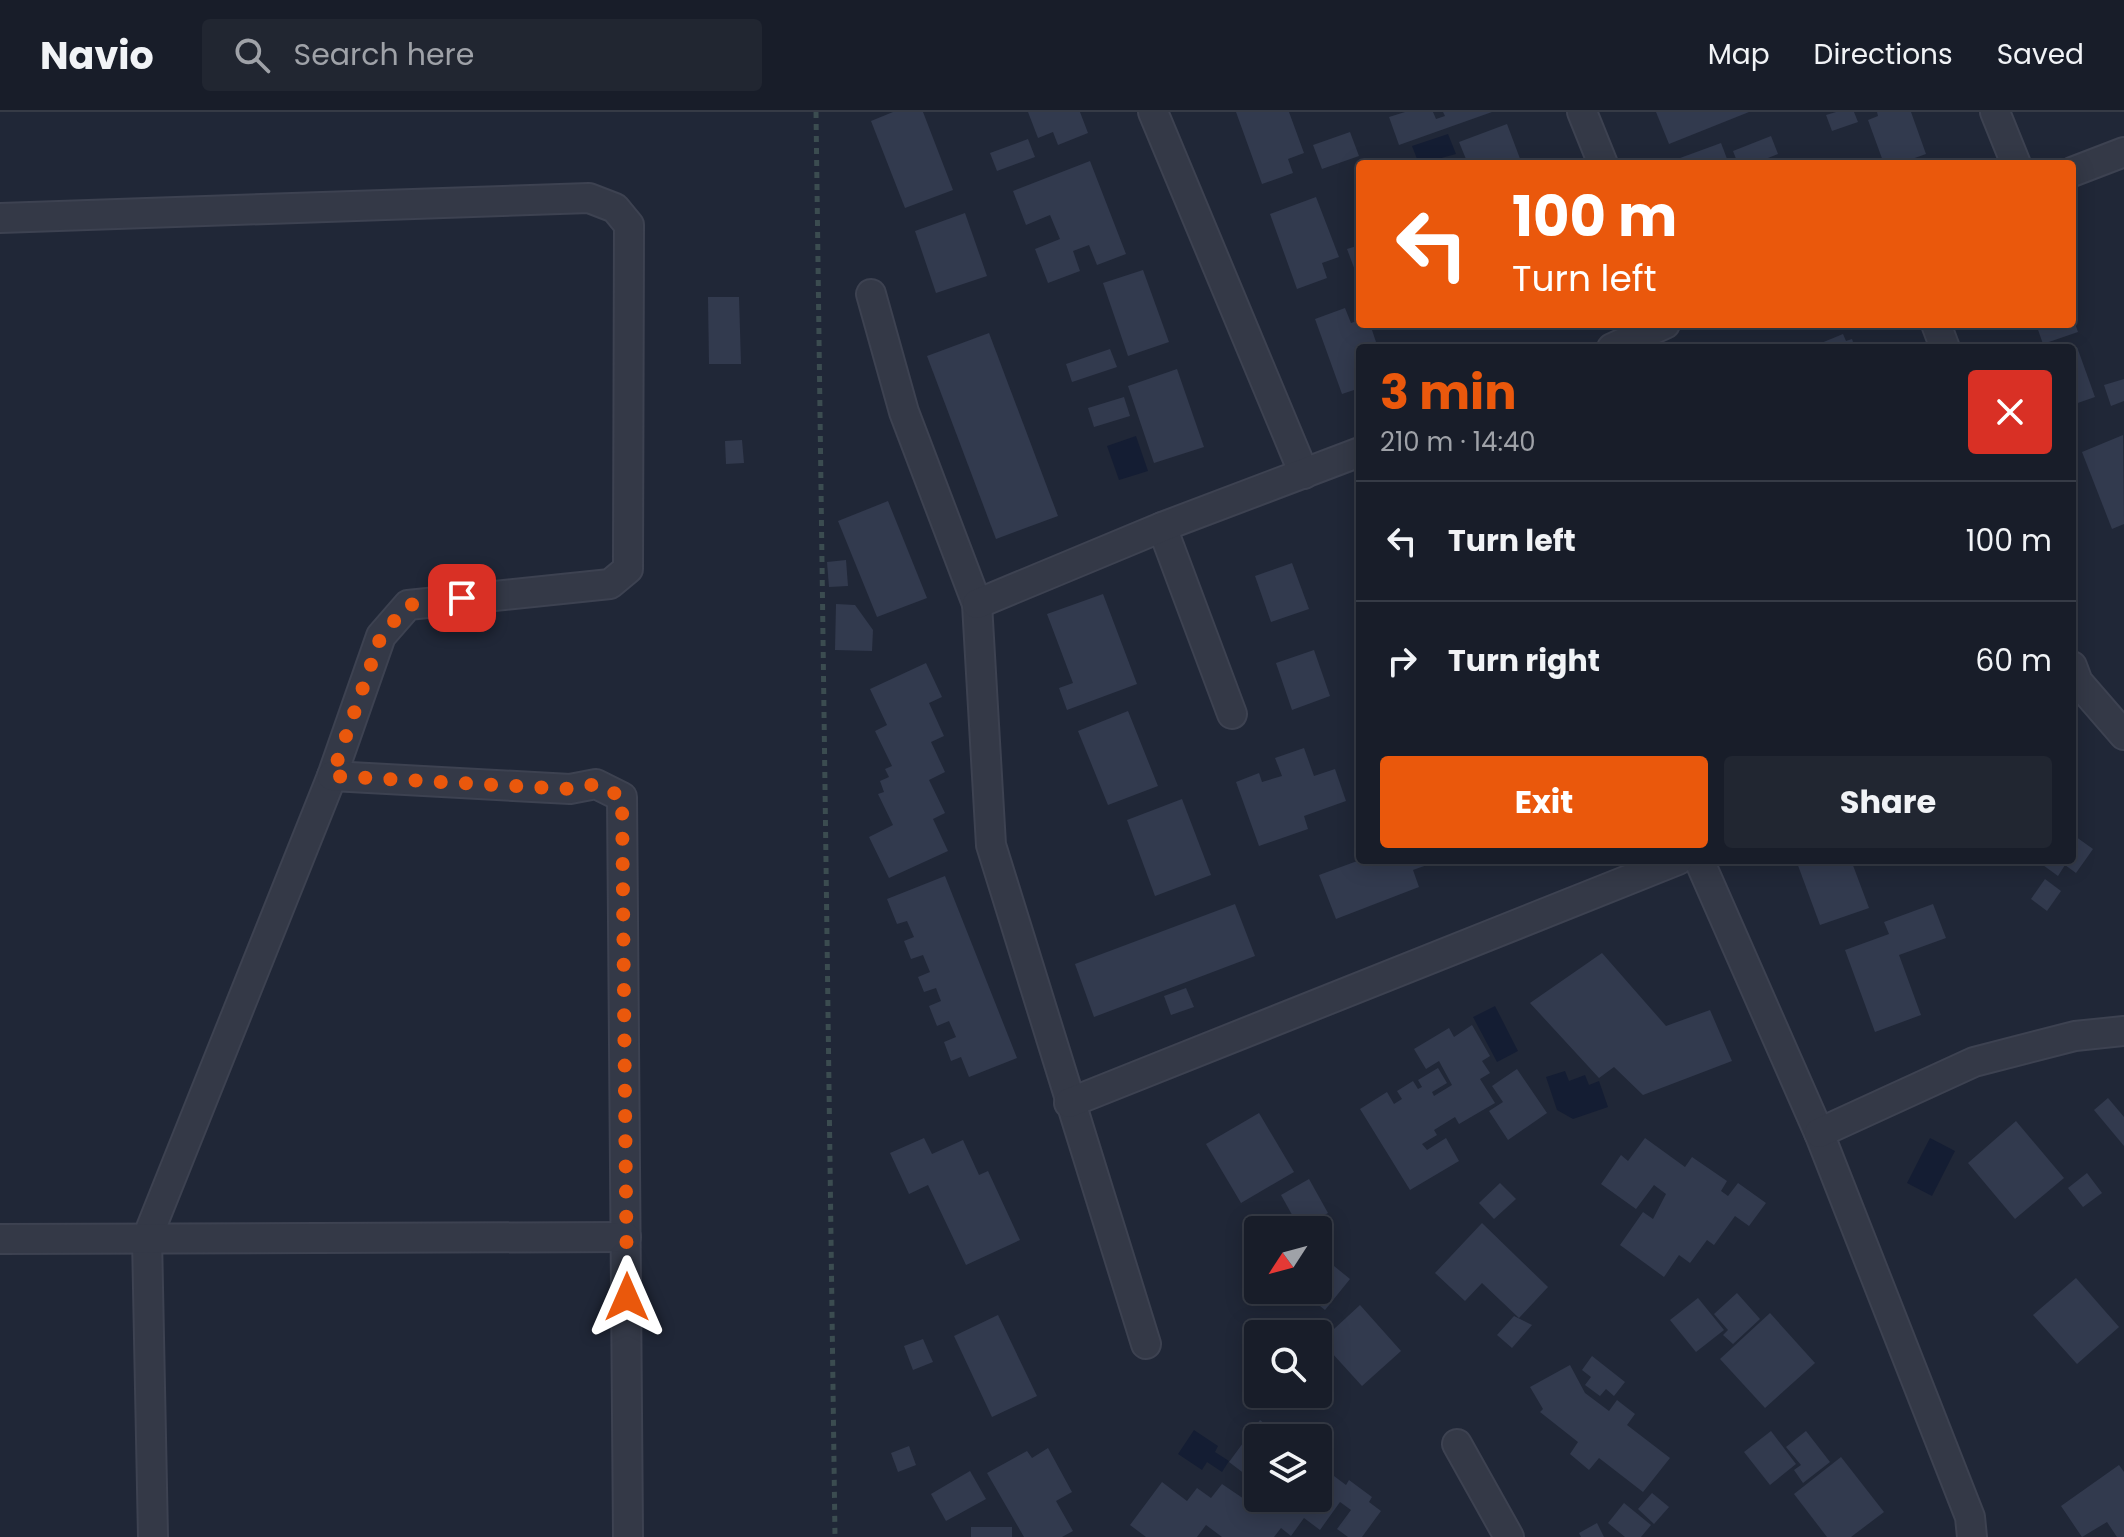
<!DOCTYPE html>
<html lang="en">
<head>
<meta charset="utf-8">
<style>
  body { margin:0; font-family:Poppins,sans-serif; background:#212631; color:#f1f3f6; height:100vh; display:flex; flex-direction:column; font-size:30px; white-space:nowrap }
  * { box-sizing:border-box; margin:0 }
  p { font-size:26px; color:#9fa2a8 }
  .icon { flex:none; width:44px; height:44px; fill:none; stroke:currentColor; stroke-width:2; stroke-linecap:round; stroke-linejoin:round }
  .map { position:relative; flex:1; overflow:hidden }
  .drawer { position:absolute; left:1356px; top:232px; width:720px; height:520px; display:flex; flex-direction:column; background:#181d29; border-radius:8px; box-shadow:0 4px 20px #0003,0 0 0 2px #363b46 }
  .drawer>* { flex:none }
  .guide { position:absolute; left:1356px; top:48px; width:720px; height:168px; border-radius:8px; box-shadow:0 4px 20px #0003,0 0 0 2px #363b46; background:#ea580c; color:#fff; overflow:hidden }
  .needle { width:52px; rotate:234deg }
  .buttons { position:absolute; left:1244px; top:1104px; display:grid; gap:16px }
  .buttons a { display:grid; place-items:center; width:88px; height:88px; border-radius:8px; background:#181d29; box-shadow:0 4px 20px #0003,0 0 0 2px #363b46; font-size:40px }
  .pin { position:absolute; display:grid; place-items:center; width:68px; height:68px; color:#fff; margin:-34px; border-radius:16px; box-shadow:0 4px 12px #0006 }
  .me { position:absolute; width:88px; margin:-44px; rotate:0deg; stroke-linejoin:round; filter:drop-shadow(0 0 6px #0008) }
  .turn { display:flex; align-items:center; gap:28px; height:168px; padding:0 24px; font-size:36px }
  .turn .icon { width:104px; height:104px; stroke-width:2.5 }
  .turn b { display:block; font-size:56px; line-height:68px }
  .round { display:grid; place-items:center; flex:none; width:84px; height:84px; border-radius:8px; background:#212631 }
  .headline { display:flex; align-items:center; justify-content:space-between; height:136px; padding:0 24px }
  h1 { font-size:48px; font-weight:700; line-height:60px; color:#ea580c }
  .action { display:flex; gap:16px; margin-top:auto; padding:16px 24px }
  .action a { flex:1; height:92px; border-radius:8px; background:#ea580c; color:#fff; font-size:32px; font-weight:700; line-height:92px; text-align:center }
  .action a+a { background:#212631; color:#f1f3f6 }
  ul { padding:0; list-style:none }
  li { display:flex; align-items:center; gap:24px; height:120px; padding:0 24px; border-top:2px solid #363b46 }
  li div { flex:1 }
  li b { display:block; font-size:30px }
  li em { font-style:normal }
  header { display:flex; align-items:center; gap:48px; box-sizing:border-box; height:112px; padding:0 40px; background:#181d29; border-bottom:2px solid #363b46 }
  header strong { font-size:38px }
  nav { display:flex; gap:44px; margin-inline-start:auto; font-size:28px }
  .search { width:560px; height:72px; background:#212631; display:flex; align-items:center; gap:20px; box-sizing:border-box; padding:0 28px; border-radius:8px; color:#9fa2a8; font-size:30px }
  .map>svg:first-child { display:block }
</style>
</head>
<body>
<header>
<strong>Navio</strong>
<div class="search"><svg class="icon" aria-label="search" viewBox="0 0 24 24"><circle cx="10" cy="10" r="6"/><path d="M15 15l6 6"/></svg>Search here</div>
<nav><a>Map</a><a>Directions</a><a>Saved</a></nav>
</header>
<div class="map">
<svg width="2124" height="1425" viewBox="0 0 2124 1425">
  <rect width="100%" height="100%" fill="#202737"/>
  <g fill="#141d33">
    <polygon points="1448,22 1456,42 1419,52 1412,34"/>
    <polygon points="1136,324 1148,359 1119,368 1107,334"/>
    <polygon points="1495,894 1518,939 1497,950 1473,905"/>
    <polygon points="1565,959 1569,969 1585,963 1589,973 1599,969 1608,995 1573,1007 1557,998 1546,965"/>
    <polygon points="1930,1026 1955,1039 1932,1084 1907,1071"/>
    <polygon points="1194,1318 1218,1334 1215,1340 1229,1349 1222,1360 1207,1350 1202,1358 1178,1342"/>
  </g>
  <g fill="#323a4e">
    <polygon points="893,0 923,0 953,78 905,96 871,9"/>
    <polygon points="1028,0 1080,0 1088,21 1058,33 1053,20 1038,26"/>
    <polygon points="1236,0 1289,0 1304,41 1288,47 1293,61 1262,72"/>
    <polygon points="1405,0 1433,0 1436,7 1445,4 1443,0 1492,0 1399,33 1389,5"/>
    <polygon points="1656,0 1749,0 1669,32"/>
    <polygon points="1836,0 1854,0 1858,10 1832,19 1826,3"/>
    <polygon points="1877,0 1911,0 1926,42 1898,52 1884,52 1868,8 1878,4"/>
    <polygon points="1507,12 1522,52 1468,52 1459,30"/>
    <polygon points="1350,20 1359,44 1322,57 1313,33"/>
    <polygon points="1771,24 1778,42 1753,52 1738,52 1733,39"/>
    <polygon points="1028,27 1035,45 997,59 990,41"/>
    <polygon points="1721,31 1729,52 1682,52 1680,46"/>
    <polygon points="1090,49 1126,142 1097,153 1089,133 1073,139 1080,159 1048,171 1035,137 1060,127 1050,103 1026,113 1013,79"/>
    <polygon points="1316,85 1339,145 1322,151 1327,166 1297,177 1270,102"/>
    <polygon points="965,101 987,164 936,181 915,119"/>
    <polygon points="1360,133 1360,160 1356,161 1347,137"/>
    <polygon points="1143,158 1169,230 1128,244 1103,171"/>
    <polygon points="708,185 739,185 741,252 709,252"/>
    <polygon points="1345,196 1351,211 1360,208 1360,212 1370,212 1378,236 1360,236 1360,276 1342,282 1315,207"/>
    <polygon points="2072,203 2078,220 2043,232 2036,212 2072,212"/>
    <polygon points="989,221 1058,404 996,427 927,244"/>
    <polygon points="1843,222 1846,229 1852,227 1855,236 1809,236"/>
    <polygon points="2077,235 2095,285 2072,293 2072,237"/>
    <polygon points="1110,237 1117,255 1072,270 1066,252"/>
    <polygon points="1177,257 1204,335 1154,351 1128,274"/>
    <polygon points="2124,267 2124,289 2111,294 2104,273"/>
    <polygon points="1124,285 1130,304 1094,315 1088,296"/>
    <polygon points="2123,323 2124,412 2112,417 2082,340"/>
    <polygon points="742,328 744,351 726,352 725,329"/>
    <polygon points="888,389 927,486 877,505 838,409"/>
    <polygon points="846,448 848,474 829,475 827,450"/>
    <polygon points="1292,451 1309,497 1271,510 1255,464"/>
    <polygon points="1103,482 1137,572 1067,598 1059,576 1073,571 1047,502"/>
    <polygon points="836,492 855,493 873,518 872,539 835,538"/>
    <polygon points="1314,538 1330,584 1292,598 1276,551"/>
    <polygon points="926,551 942,585 929,591 944,624 931,630 945,660 929,668 945,701 933,707 948,739 889,766 869,725 893,713 878,682 884,680 880,669 889,665 885,657 892,654 875,619 887,613 870,577"/>
    <polygon points="1128,599 1158,674 1108,693 1078,619"/>
    <polygon points="1304,636 1314,664 1335,657 1346,689 1304,704 1308,717 1259,734 1236,670 1259,661 1262,670 1282,664 1275,646"/>
    <polygon points="1182,687 1211,763 1155,784 1127,708"/>
    <polygon points="2072,722 2093,737 2076,761 2065,753 2058,764 2036,748 2072,748"/>
    <polygon points="1360,748 1425,748 1427,753 1413,758 1419,775 1336,807 1319,763"/>
    <polygon points="1796,748 1851,748 1869,796 1820,813"/>
    <polygon points="945,764 1017,946 969,965 961,945 951,949 944,930 956,925 949,909 937,914 929,894 941,889 936,876 924,880 918,865 930,860 923,843 911,847 904,829 914,825 907,809 897,812 887,787"/>
    <polygon points="2045,767 2061,779 2047,799 2031,787"/>
    <polygon points="1235,792 1255,844 1094,905 1075,852"/>
    <polygon points="1933,792 1946,826 1899,843 1921,903 1875,920 1845,838 1889,822 1884,810"/>
    <polygon points="1602,841 1666,914 1710,898 1732,949 1643,983 1614,955 1599,966 1530,891"/>
    <polygon points="1186,876 1194,895 1171,903 1164,884"/>
    <polygon points="1472,913 1490,944 1482,949 1490,961 1480,967 1495,991 1459,1012 1455,1005 1434,1018 1437,1023 1422,1032 1427,1038 1446,1026 1459,1049 1410,1078 1360,997 1387,980 1394,992 1402,987 1397,979 1413,969 1418,977 1422,975 1418,968 1438,956 1447,971 1432,980 1434,984 1452,973 1439,949 1426,957 1414,937 1449,916 1454,925"/>
    <polygon points="1517,957 1547,1001 1508,1028 1489,999 1503,990 1492,974"/>
    <polygon points="2108,986 2124,1005 2124,1034 2094,998"/>
    <polygon points="1259,1001 1294,1060 1241,1091 1206,1032"/>
    <polygon points="2016,1009 2064,1066 2015,1107 1968,1051"/>
    <polygon points="924,1026 932,1042 963,1028 979,1063 988,1059 1020,1128 966,1153 928,1073 909,1082 890,1041"/>
    <polygon points="1645,1026 1685,1055 1692,1045 1727,1069 1721,1079 1728,1084 1738,1071 1766,1091 1749,1114 1735,1104 1714,1133 1707,1128 1690,1151 1679,1143 1664,1165 1620,1133 1643,1100 1653,1107 1666,1082 1654,1073 1636,1097 1601,1072 1621,1043 1628,1049"/>
    <polygon points="2087,1061 2102,1081 2083,1095 2068,1076"/>
    <polygon points="1309,1067 1328,1101 1300,1117 1281,1083"/>
    <polygon points="1500,1071 1516,1087 1494,1107 1479,1091"/>
    <polygon points="1482,1111 1548,1175 1519,1206 1482,1171 1465,1189 1435,1161"/>
    <polygon points="1318,1141 1350,1167 1325,1198 1300,1178 1318,1178"/>
    <polygon points="2076,1166 2119,1215 2077,1252 2033,1203"/>
    <polygon points="1737,1181 1760,1207 1733,1232 1723,1223 1728,1218 1714,1202"/>
    <polygon points="1698,1186 1724,1218 1696,1240 1670,1208"/>
    <polygon points="1360,1193 1401,1239 1362,1274 1321,1229"/>
    <polygon points="1770,1201 1815,1251 1765,1296 1720,1247"/>
    <polygon points="998,1203 1037,1284 992,1305 954,1224"/>
    <polygon points="1514,1204 1532,1213 1512,1236 1497,1223"/>
    <polygon points="923,1227 933,1250 913,1258 904,1234"/>
    <polygon points="1592,1244 1625,1270 1614,1284 1606,1277 1600,1284 1585,1273 1591,1265 1582,1258"/>
    <polygon points="1570,1253 1585,1281 1609,1299 1617,1288 1635,1302 1627,1313 1670,1346 1643,1380 1599,1346 1589,1358 1570,1342 1578,1330 1540,1300 1543,1297 1530,1275"/>
    <polygon points="1260,1308 1283,1326 1258,1326 1258,1372 1229,1350"/>
    <polygon points="1771,1319 1796,1352 1770,1373 1744,1340"/>
    <polygon points="1806,1319 1830,1350 1803,1371 1794,1358 1801,1353 1786,1335"/>
    <polygon points="909,1334 916,1353 898,1360 891,1341"/>
    <polygon points="1048,1336 1072,1380 1056,1389 1073,1419 1062,1425 1024,1425 987,1361 1027,1339 1032,1346"/>
    <polygon points="1841,1345 1884,1400 1851,1425 1827,1425 1794,1382"/>
    <polygon points="1318,1352 1346,1373 1349,1368 1372,1385 1369,1390 1381,1399 1362,1425 1348,1425 1337,1417 1351,1398 1340,1390 1320,1418 1304,1406 1291,1424 1281,1416 1274,1425 1222,1425 1206,1413 1197,1425 1146,1425 1130,1413 1162,1370 1187,1389 1197,1376 1211,1386 1222,1372 1247,1389 1258,1374 1258,1386 1318,1386"/>
    <polygon points="2119,1353 2124,1360 2124,1425 2117,1425 2107,1410 2082,1425 2061,1394"/>
    <polygon points="970,1359 986,1387 946,1409 931,1382"/>
    <polygon points="1652,1381 1669,1395 1654,1412 1638,1397"/>
    <polygon points="1624,1391 1651,1413 1641,1425 1625,1425 1608,1411"/>
    <polygon points="1597,1411 1604,1425 1581,1425 1579,1421"/>
    <rect x="971" y="1415" width="41" height="10"/>
  </g>
  <g fill="none" stroke-linecap="round" stroke-linejoin="round">
    <defs>
      <g id="street">
        <polyline points="1153,0 1304,362"/>
        <polyline points="1582,0 1603,52"/>
        <polyline points="1995,0 2016,52"/>
        <polyline points="2072,60 2124,40"/>
        <polyline points="0,106 589,86 615,96 629,113 628,457 610,472 408,493 381,524 332,664 147,1126 153,1425"/>
        <polyline points="871,182 904,300 977,492 991,733 1146,1232"/>
        <polyline points="1936,212 1945,236"/>
        <polyline points="1612,236 1665,212"/>
        <polyline points="1162,415 1232,602"/>
        <polyline points="977,492 1162,415 1360,340"/>
        <polyline points="2072,554 2078,570 2124,623"/>
        <polyline points="332,664 570,677 596,672 622,685 628,1425"/>
        <polyline points="1699,748 1819,1021 1970,1405 1972,1425"/>
        <polyline points="1069,991 1678,748"/>
        <polyline points="1819,1021 1974,950 2075,924 2124,919"/>
        <polyline points="0,1127 626,1125"/>
        <polyline points="1457,1332 1509,1425"/>
      </g>
    </defs>
    <use href="#street" stroke="#3d4251" stroke-width="32"/>
    <polyline stroke="#3b4c50" stroke-width="5" stroke-dasharray="6 6" stroke-linecap="butt" points="816,0 835,1425"/>
    <use href="#street" stroke="#343947" stroke-width="28"/>
  </g>
  <g fill="none" stroke-linecap="round" stroke-linejoin="round">
    <polyline stroke="#ea580c" stroke-width="14" stroke-dasharray="0 25.2" points="462,486 408,493 381,524 332,664 570,677 596,672 622,685 627,1185"/>
  </g>
</svg>
<div class="buttons">
<a><svg class="needle" viewBox="-14 -14 28 28"><path d="M0-13l5 13h-10z" fill="#e53935"/><path d="M0 13l5-13h-10z" fill="#9fa2a8"/></svg></a>
<a><svg class="icon" aria-label="search" viewBox="0 0 24 24"><circle cx="10" cy="10" r="6"/><path d="M15 15l6 6"/></svg></a>
<a><svg class="icon" aria-label="layers" viewBox="0 0 24 24"><path d="M12 4l9 5-9 5-9-5zM3 14l9 5 9-5"/></svg></a>
</div>
<div class="pin" style="left:462px;top:486px;background:#d93025"><svg class="icon" aria-label="arrive" viewBox="0 0 24 24"><path d="M6 21V4h12l-3 4 3 4H6"/></svg></div>
<svg class="me" style="left:627px;top:1185px" viewBox="-20 -20 40 40"><path d="M0-17L14 15 0 8-14 15z" fill="#ea580c" stroke="#fff" stroke-width="4"/></svg>
<div class="guide">
<div class="turn"><svg class="icon" aria-label="left" viewBox="0 0 24 24"><path d="M17 20v-9H6M10 6l-5 5 5 5"/></svg><div><b>100 m</b>Turn left</div></div>
</div>
<section class="drawer">
<div class="headline"><div><h1>3 min</h1><p>210 m · 14:40</p></div><a class="round" style="background:#d93025;color:#fff"><svg class="icon" aria-label="close" viewBox="0 0 24 24"><path d="M6 6l12 12M18 6L6 18"/></svg></a></div>
<ul>
<li><svg class="icon" aria-label="left" viewBox="0 0 24 24"><path d="M17 20v-9H6M10 6l-5 5 5 5"/></svg><div><b>Turn left</b></div><em>100 m</em></li>
<li><svg class="icon" aria-label="right" viewBox="0 0 24 24"><path d="M7 20v-9h11M14 6l5 5-5 5"/></svg><div><b>Turn right</b></div><em>60 m</em></li>
</ul>
<div class="action"><a>Exit</a><a>Share</a></div>
</section>
</div>
</body>
</html>
